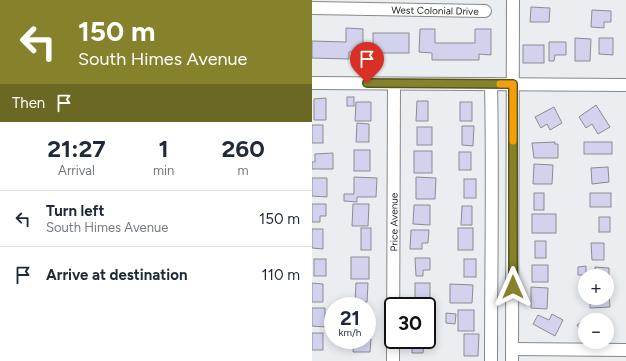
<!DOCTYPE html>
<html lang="en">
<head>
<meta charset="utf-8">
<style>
  body { margin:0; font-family:Figtree,sans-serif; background:#f2f2f3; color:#1f2937; height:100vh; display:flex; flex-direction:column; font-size:15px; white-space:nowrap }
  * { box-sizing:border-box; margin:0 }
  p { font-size:13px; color:#747a83 }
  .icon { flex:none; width:22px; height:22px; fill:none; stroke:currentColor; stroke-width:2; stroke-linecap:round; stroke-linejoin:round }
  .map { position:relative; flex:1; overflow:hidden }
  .side { display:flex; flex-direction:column; background:#fff; width:312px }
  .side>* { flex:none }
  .hud { background:#85822b; color:#fff; overflow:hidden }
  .buttons { position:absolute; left:266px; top:269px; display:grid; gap:8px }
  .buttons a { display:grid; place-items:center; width:36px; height:36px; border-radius:50%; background:#fff; box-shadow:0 2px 10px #0003; font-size:20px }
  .speed { position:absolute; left:12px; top:297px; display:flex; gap:8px; font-size:20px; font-weight:700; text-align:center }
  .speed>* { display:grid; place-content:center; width:52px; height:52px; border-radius:50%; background:#fff; box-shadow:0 2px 10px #0003; line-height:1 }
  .speed small { font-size:10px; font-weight:400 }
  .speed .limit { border:2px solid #111; border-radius:6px; background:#fff; color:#111 }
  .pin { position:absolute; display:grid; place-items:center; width:34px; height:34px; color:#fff; margin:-41px -17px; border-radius:50% 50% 50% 0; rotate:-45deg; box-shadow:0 0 4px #0007 }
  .pin .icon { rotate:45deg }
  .me { position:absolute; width:44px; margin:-22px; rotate:0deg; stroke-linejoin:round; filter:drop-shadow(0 0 3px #0008) }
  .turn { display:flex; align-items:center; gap:14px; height:84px; padding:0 12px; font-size:18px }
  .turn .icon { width:52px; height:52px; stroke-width:2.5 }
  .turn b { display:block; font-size:28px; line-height:34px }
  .then { display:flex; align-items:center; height:38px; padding:0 12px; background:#0003; gap:8px; font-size:15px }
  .eta { display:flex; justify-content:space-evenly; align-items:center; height:68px; text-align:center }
  .eta b { font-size:24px; font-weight:700; line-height:28px }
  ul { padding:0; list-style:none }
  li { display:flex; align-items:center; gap:12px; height:56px; padding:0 12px; border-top:1px solid #e0e1e3 }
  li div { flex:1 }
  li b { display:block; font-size:15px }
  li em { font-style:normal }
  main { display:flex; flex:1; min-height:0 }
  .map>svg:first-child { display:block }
</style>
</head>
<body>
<main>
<section class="side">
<div class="hud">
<div class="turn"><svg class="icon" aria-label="left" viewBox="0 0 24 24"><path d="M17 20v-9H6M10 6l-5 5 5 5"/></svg><div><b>150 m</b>South Himes Avenue</div></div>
<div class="then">Then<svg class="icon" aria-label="arrive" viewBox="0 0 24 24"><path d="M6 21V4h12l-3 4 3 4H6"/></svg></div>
</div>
<div class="eta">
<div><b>21:27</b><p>Arrival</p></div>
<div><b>1</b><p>min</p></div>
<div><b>260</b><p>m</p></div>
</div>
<ul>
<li><svg class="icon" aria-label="left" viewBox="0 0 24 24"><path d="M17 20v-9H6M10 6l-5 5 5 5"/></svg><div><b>Turn left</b><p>South Himes Avenue</p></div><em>150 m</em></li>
<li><svg class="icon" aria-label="arrive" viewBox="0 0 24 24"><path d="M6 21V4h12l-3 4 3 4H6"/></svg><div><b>Arrive at destination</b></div><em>110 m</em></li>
</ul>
</section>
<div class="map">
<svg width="314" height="361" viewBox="0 0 314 361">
  <rect width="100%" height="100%" fill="#ebeef1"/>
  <g fill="#d2d2ef" stroke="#8b8b8f">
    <polygon points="219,7 238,8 237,22 218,22"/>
    <polygon points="280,10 299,11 299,22 292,22 292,28 279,27"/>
    <polygon points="34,28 51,29 51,52 37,52 37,59 0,58 0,41 34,42"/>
    <polygon points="108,29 123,29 123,43 163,43 163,29 179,29 179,55 167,54 167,60 120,60 120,53 107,52"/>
    <rect x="61" y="33" width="36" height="20"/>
    <polygon points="263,38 279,39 278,61 263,61"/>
    <polygon points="287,38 301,38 301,55 287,54"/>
    <polygon points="237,42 254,42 254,55 243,55 242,61 237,61"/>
    <rect x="211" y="45" width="21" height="18"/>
    <rect x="35" y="97" width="7" height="9"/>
    <polygon points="14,98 14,120 2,120 2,99"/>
    <polygon points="105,101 116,101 116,121 104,121"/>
    <polygon points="44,102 59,102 59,121 43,121"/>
    <rect x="148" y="102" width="12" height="19"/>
    <polygon points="284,105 298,127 286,134 280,124 274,128 267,117"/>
    <polygon points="242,107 250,123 238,130 235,124 229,128 223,117"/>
    <polygon points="45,123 57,124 57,142 44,142"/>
    <rect x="0" y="125" width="11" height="18"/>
    <polygon points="150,126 162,126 161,146 150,145"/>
    <rect x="105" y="127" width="15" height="18"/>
    <polygon points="243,142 243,144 246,144 246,158 222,158 220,143"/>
    <rect x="272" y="142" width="28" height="12"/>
    <rect x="42" y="150" width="16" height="21"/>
    <rect x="102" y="151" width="18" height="22"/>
    <rect x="147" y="152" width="12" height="18"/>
    <polygon points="21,153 21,169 0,169 0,162 3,162 3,154"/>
    <polygon points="222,164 241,165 240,184 221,184"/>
    <polygon points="296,167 297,182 280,184 279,168"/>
    <polygon points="42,177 65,178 64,197 45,197 45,202 32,201 32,194 42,194"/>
    <polygon points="104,177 124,178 123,199 104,199"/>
    <polygon points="0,178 15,178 15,197 0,196"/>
    <rect x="152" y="179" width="12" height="19"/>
    <rect x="222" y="193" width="10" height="17"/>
    <rect x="278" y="193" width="21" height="14"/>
    <polygon points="0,204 14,204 14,216 8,216 8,222 0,222"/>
    <polygon points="41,204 57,204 56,226 40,226"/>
    <polygon points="102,205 118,205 118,225 101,224"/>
    <polygon points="150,206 160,206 160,225 149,225"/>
    <rect x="220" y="214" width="24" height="19"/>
    <rect x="287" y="217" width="11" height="15"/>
    <rect x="49" y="228" width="10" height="22"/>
    <rect x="146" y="228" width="15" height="22"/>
    <polygon points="0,229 11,229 11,249 0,248"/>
    <polygon points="99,230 117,230 116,243 110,243 110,249 98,249"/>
    <rect x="223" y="241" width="11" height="17"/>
    <polygon points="279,243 292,243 292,260 280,260"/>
    <rect x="39" y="257" width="18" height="22"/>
    <polygon points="103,258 118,258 118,270 111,270 111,276 104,276"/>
    <rect x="2" y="259" width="12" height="17"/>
    <rect x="152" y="259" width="12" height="18"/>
    <rect x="220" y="265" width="16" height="17"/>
    <polygon points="274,266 274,275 266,275 266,267"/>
    <polygon points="283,267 297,268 297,284 295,284 295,276 283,276"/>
    <polygon points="0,283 11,284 11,302 0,302"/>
    <polygon points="44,283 56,283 55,302 43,302"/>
    <rect x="103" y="283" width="15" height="22"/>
    <polygon points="138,284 161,285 160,303 138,303"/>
    <polygon points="219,287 236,288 235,309 219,308"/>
    <polygon points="295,294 297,294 298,307 278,308 278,298 295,298"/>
    <polygon points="0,308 13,308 13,327 0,326"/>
    <rect x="55" y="309" width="2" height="21"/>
    <rect x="146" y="310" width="16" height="21"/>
    <polygon points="134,313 144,314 143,324 134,323"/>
    <polygon points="240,314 251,320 243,336 221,324 226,315 237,320"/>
    <polygon points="288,315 290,320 279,320"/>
    <polygon points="275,318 276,320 273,320 273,336 272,337 265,325"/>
    <rect x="0" y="333" width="11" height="17"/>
    <polygon points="152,334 167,334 166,356 152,356"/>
    <polygon points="55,338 59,339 58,352 41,352 42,340 55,340"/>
    <polygon points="100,340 112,340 111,353 100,353"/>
  </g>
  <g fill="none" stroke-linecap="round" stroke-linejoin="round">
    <defs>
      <g id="minor">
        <path id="s1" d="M0,8L173,11"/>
        <polyline points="0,83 314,85"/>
        <polyline points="200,349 314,350"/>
        <path id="s2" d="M81,361L82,84"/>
        <path d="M179,361C179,269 181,177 179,84"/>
        <polyline points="200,361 201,0"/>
      </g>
    </defs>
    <use href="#minor" stroke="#85888b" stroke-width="14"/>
    <use href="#minor" stroke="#fff" stroke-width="12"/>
  </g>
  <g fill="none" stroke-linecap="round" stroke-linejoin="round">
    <defs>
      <polyline id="route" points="55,83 201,84 201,287"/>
    </defs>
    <use href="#route" stroke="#56541c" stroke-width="10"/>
    <use href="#route" stroke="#85822b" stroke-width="7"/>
    <polyline stroke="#f59e0b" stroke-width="7" points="188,84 201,84 201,141"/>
  </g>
  <g text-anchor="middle" stroke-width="4" stroke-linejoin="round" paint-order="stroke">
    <g font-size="10" fill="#28292a" stroke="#ebeef1">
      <text dy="4" stroke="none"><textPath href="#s1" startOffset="123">West Colonial Drive</textPath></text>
      <text dy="4" stroke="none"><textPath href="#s2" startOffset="139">Price Avenue</textPath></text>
    </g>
  </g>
</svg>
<div class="buttons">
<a>+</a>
<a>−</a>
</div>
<div class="speed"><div>21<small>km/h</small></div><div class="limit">30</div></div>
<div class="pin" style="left:55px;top:83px;background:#d93025"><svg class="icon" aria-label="arrive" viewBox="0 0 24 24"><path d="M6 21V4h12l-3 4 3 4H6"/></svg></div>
<svg class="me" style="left:201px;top:287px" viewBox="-20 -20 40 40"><path d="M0-17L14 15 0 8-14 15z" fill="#85822b" stroke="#fff" stroke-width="4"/></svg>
</div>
</main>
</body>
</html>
